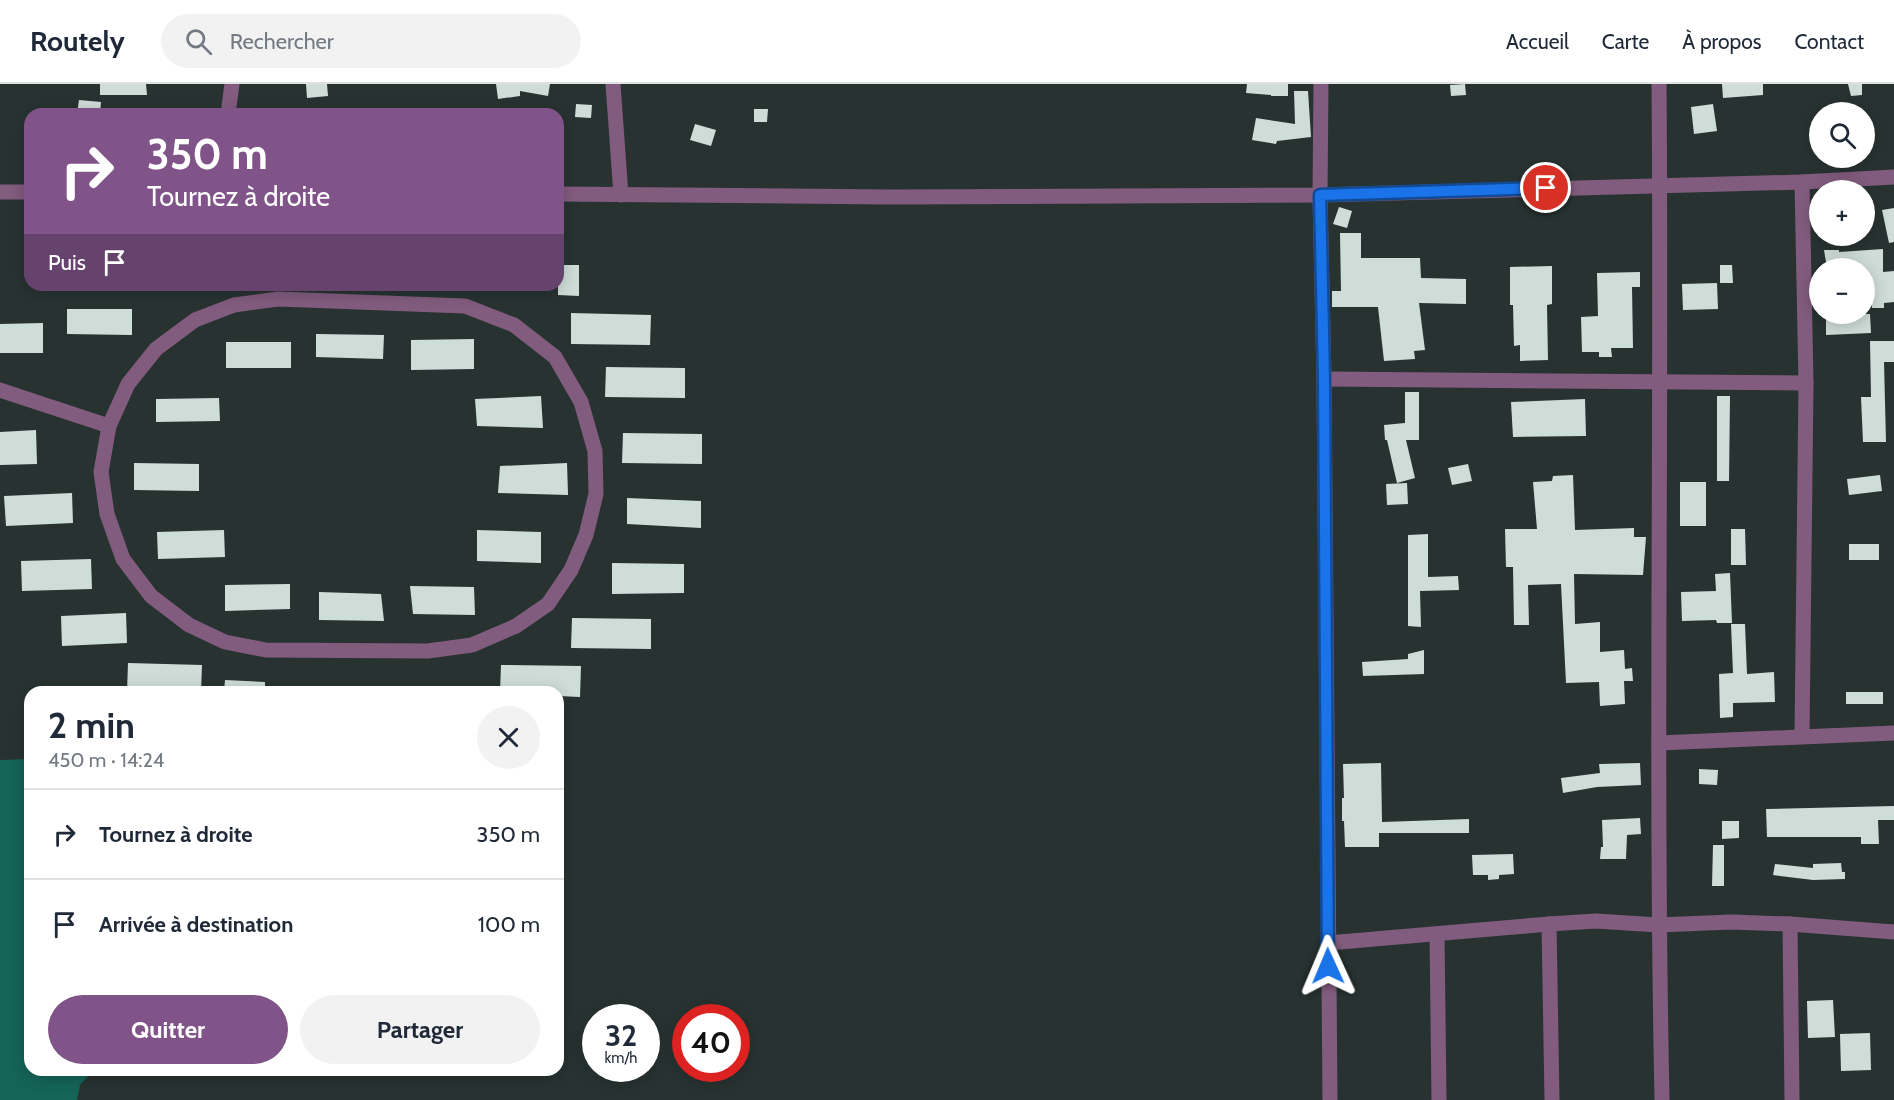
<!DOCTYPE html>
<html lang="fr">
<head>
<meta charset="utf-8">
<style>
  body { margin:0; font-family:Cabin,sans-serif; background:#f2f2f3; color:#1f2937; height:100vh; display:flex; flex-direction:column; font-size:22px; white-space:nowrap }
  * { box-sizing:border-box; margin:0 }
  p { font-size:20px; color:#747a83 }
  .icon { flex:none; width:33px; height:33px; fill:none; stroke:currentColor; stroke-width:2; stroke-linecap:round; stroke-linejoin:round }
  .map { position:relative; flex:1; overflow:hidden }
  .side { position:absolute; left:24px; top:602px; width:540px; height:390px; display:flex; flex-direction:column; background:#fff; border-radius:18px; box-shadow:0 3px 15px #0003 }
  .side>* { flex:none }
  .banner { position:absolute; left:24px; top:24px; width:540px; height:183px; border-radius:18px; box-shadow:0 3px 15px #0003; background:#805489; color:#fff; overflow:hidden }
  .controls { position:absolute; left:1809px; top:18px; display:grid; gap:12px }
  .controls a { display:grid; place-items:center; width:66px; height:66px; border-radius:50%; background:#fff; box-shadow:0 3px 15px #0003; font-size:30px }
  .speed { position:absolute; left:582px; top:920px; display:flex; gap:12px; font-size:30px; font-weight:700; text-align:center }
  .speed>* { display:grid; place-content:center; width:78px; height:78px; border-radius:50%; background:#fff; box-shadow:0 3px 15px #0003; line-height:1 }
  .speed small { font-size:15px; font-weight:400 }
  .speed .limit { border:9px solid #d22; background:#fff; color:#111 }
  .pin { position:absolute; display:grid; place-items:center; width:51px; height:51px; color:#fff; margin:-26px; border:3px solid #fff; border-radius:50%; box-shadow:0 2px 6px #0007 }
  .me { position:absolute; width:66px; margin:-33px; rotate:359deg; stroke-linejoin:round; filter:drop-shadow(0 0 4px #0008) }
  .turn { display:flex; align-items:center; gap:21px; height:126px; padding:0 24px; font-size:27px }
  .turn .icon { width:78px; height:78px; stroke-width:2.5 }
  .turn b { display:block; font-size:42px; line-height:51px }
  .then { display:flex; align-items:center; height:57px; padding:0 24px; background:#0003; gap:12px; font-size:22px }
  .round { display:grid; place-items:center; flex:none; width:63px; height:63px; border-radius:32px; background:#f2f2f3 }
  .headline { display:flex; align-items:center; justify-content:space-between; height:102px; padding:0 24px }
  h1 { font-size:36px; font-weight:700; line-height:45px }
  .primary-button { display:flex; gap:12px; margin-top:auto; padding:12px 24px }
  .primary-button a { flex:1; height:69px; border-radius:36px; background:#805489; color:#fff; font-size:24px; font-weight:700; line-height:69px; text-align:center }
  .primary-button a+a { background:#f2f2f3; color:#1f2937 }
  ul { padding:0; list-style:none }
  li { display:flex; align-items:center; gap:18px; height:90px; padding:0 24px; border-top:2px solid #e0e1e3 }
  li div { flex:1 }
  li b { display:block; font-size:22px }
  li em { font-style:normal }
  header { display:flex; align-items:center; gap:36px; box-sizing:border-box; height:84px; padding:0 30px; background:#fff; border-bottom:2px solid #e0e1e3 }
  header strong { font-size:28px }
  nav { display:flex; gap:33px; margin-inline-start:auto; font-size:21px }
  .search { width:420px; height:54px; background:#f2f2f3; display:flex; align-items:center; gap:15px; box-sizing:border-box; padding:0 21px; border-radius:33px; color:#747a83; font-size:22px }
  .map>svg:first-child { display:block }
</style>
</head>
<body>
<header>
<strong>Routely</strong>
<div class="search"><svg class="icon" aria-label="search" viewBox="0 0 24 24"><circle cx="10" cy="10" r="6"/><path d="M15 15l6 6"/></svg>Rechercher</div>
<nav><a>Accueil</a><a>Carte</a><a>À propos</a><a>Contact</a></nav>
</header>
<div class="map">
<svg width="1894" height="1016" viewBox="0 0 1894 1016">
  <rect width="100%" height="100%" fill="#283331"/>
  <polygon fill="#156458" points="30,675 30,986 94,986 80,1001 77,1016 0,1016 0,676"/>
  <g fill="#cfddd9">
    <polygon points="100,0 146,0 147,11 100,11"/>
    <polygon points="306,0 327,0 328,12 307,14"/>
    <polygon points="496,0 550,0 548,12 520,7 520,12 498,15"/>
    <polygon points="1247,0 1288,0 1288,12 1271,12 1271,11 1246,9"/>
    <polygon points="1465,0 1466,11 1451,12 1450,1"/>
    <polygon points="1722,0 1763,0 1763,11 1723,14"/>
    <polygon points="1848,0 1862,0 1862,11 1851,12"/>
    <polygon points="1294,7 1308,7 1311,53 1277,57 1276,60 1252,56 1256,34 1295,40"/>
    <polygon points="79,16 101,18 100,30 77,30"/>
    <polygon points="576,20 592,21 591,34 575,33"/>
    <polygon points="1713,20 1717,47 1694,50 1691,23"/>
    <polygon points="754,25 768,25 767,38 754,38"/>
    <polygon points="695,40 716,46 711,62 690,56"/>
    <polygon points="1339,123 1352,127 1347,144 1333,140"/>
    <polygon points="1894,124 1894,158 1889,159 1882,126"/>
    <polygon points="1340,149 1361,149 1361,174 1420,174 1421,194 1466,195 1466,220 1419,219 1425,266 1414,267 1415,275 1384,277 1378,223 1332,223 1332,207 1341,207"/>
    <polygon points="1883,165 1883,188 1894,187 1894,218 1884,219 1884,224 1872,224 1871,200 1864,200 1864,184 1827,184 1824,166 1839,166 1839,168"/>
    <polygon points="558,181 579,181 579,212 558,211"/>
    <polygon points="1720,181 1732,181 1733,199 1720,199"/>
    <polygon points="1552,182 1552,220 1547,221 1548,276 1520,277 1520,261 1514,262 1513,221 1510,221 1510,183"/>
    <polygon points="1640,188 1640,203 1632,203 1633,264 1611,264 1612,273 1599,273 1599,268 1582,268 1581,233 1598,232 1597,189"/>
    <polygon points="1717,199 1718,225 1683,226 1682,200"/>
    <polygon points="67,225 132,225 132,251 67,250"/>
    <polygon points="571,229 651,231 650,261 571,260"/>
    <polygon points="1826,230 1870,230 1871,249 1826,251"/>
    <polygon points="43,239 43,269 0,269 0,240"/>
    <polygon points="316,250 384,251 383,275 316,273"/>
    <polygon points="474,255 474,285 411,286 411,256"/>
    <polygon points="1870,257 1894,257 1894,278 1884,278 1886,358 1863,358 1861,313 1871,313"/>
    <rect x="226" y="258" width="65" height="26"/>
    <polygon points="606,283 685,284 685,314 605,313"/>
    <polygon points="1405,308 1419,308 1419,356 1406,356 1415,394 1397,399 1387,356 1385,356 1384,341 1405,339"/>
    <polygon points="541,312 543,344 477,342 475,315"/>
    <polygon points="1717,312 1730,312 1729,397 1717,397"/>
    <polygon points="219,314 220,337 156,338 156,315"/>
    <polygon points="1585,315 1586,352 1513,353 1511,318"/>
    <polygon points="36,346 37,380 0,381 0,348"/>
    <polygon points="623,349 702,350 702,380 622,379"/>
    <polygon points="134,379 199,380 199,407 134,406"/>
    <polygon points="567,379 568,411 498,409 500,382"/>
    <polygon points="1468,380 1472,397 1452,401 1448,384"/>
    <polygon points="1573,391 1575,446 1634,444 1634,453 1646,453 1643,491 1574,490 1575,540 1600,538 1600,568 1624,566 1625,585 1632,584 1633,597 1624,597 1625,620 1600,622 1599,598 1566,599 1561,500 1528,501 1529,541 1514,541 1513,483 1506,483 1505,445 1537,445 1533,398 1552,397 1553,392"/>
    <polygon points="1880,391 1882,407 1849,411 1847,395"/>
    <rect x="1680" y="398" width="26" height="44"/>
    <polygon points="1407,399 1408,420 1387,421 1386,400"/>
    <polygon points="72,409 73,439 6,442 4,412"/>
    <polygon points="627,414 701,417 701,444 627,440"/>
    <polygon points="1731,445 1745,445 1746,481 1731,481"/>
    <polygon points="224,446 225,473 158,475 157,448"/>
    <polygon points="477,446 541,448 541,479 477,477"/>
    <polygon points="1428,450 1428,493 1458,492 1459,506 1420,507 1421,543 1408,542 1408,451"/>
    <rect x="1849" y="460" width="30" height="16"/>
    <polygon points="91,475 92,505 22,507 21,477"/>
    <polygon points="612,479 684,480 684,509 612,510"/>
    <polygon points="1730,489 1732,539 1717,539 1716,536 1682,537 1681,508 1716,507 1715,490"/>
    <polygon points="290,500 290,525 225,527 225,501"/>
    <polygon points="410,502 474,503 475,531 413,530"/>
    <polygon points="319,508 381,510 384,537 319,536"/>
    <polygon points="126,529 127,559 62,562 61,532"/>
    <polygon points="572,534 651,535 651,565 571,564"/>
    <polygon points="1731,540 1745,540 1747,590 1774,588 1775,618 1733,619 1733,633 1720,634 1719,590 1733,589"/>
    <polygon points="1424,566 1424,590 1363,592 1362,578 1408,575 1408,570"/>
    <polygon points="128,579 202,581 201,608 127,608"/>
    <polygon points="501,581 581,582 580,613 558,612 558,608 500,608"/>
    <polygon points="225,596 265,598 265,608 224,608"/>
    <rect x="1846" y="608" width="37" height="12"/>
    <polygon points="1381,679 1382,738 1469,735 1469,749 1379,749 1379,763 1345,763 1344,737 1342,737 1342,714 1344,714 1343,680"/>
    <polygon points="1640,679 1641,701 1597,703 1563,709 1561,694 1600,689 1599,680"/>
    <polygon points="1699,685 1718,686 1717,701 1699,700"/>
    <polygon points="1894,722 1894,736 1878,736 1879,760 1861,760 1861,753 1767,753 1766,725"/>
    <polygon points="1640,734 1641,750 1627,751 1626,775 1600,775 1601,763 1603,763 1602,736"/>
    <polygon points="1722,737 1739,737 1739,754 1722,755"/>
    <polygon points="1713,761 1724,761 1724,802 1712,802"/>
    <polygon points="1513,770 1514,790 1499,791 1499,795 1488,796 1488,791 1473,791 1472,771"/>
    <polygon points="1841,779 1842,788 1845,788 1845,795 1813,796 1773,791 1775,780 1813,784 1813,780"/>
    <polygon points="1833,916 1835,953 1808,954 1807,917"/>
    <polygon points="1870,949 1871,986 1841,987 1840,950"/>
  </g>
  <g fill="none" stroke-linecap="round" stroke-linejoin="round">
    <g stroke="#825c7e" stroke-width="15">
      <polyline points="613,0 621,111"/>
      <polyline points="1321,0 1320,111 1324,295 1330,1016"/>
      <path d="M1659,0C1662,339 1655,677 1662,1016"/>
      <polyline points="228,30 232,0"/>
      <polyline points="0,108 30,108"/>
      <polyline points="558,110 891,113 1320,111 1802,98 1894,93"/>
      <polygon points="278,215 465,222 514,241 555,273 581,318 595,367 596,410 586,451 571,486 548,520 516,542 472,561 428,567 266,566 225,558 189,541 151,512 123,475 107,430 101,388 109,342 128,300 156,265 195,236 234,221"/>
      <polyline points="1324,295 1806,299"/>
      <polyline points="0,306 109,342"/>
      <polyline points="1802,652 1806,299 1802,98"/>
      <polyline points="1659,659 1894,649"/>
      <polyline points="1549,840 1552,1016"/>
      <polyline points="1790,840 1792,1016"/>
      <polyline points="1437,850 1439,1016"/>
      <polyline points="1328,859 1549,840 1596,837 1658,841 1731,838 1790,840 1894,848"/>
    </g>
  </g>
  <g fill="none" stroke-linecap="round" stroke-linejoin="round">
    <defs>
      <polyline id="route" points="1328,882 1324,295 1320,111 1546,104"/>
    </defs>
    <use href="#route" stroke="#114b97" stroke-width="15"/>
    <use href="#route" stroke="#1a73e8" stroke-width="10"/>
  </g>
</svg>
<div class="controls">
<a><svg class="icon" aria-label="search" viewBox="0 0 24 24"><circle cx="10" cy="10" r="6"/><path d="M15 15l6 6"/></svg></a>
<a>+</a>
<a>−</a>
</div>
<div class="speed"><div>32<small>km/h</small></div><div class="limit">40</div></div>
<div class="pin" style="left:1546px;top:104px;background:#d93025"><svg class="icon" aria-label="arrive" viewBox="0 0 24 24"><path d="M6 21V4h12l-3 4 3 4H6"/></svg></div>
<svg class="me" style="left:1328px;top:882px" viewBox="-20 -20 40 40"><path d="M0-17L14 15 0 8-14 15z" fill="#1a73e8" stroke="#fff" stroke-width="4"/></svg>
<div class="banner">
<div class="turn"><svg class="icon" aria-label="right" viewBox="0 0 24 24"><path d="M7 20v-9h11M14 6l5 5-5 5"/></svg><div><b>350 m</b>Tournez à droite</div></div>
<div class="then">Puis<svg class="icon" aria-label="arrive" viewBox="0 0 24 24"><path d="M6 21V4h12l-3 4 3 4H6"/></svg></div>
</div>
<section class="side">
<div class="headline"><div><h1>2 min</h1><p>450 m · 14:24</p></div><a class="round"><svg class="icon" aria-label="close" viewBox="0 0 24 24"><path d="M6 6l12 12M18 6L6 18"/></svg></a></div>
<ul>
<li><svg class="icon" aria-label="right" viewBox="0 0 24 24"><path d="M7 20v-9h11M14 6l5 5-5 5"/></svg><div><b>Tournez à droite</b></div><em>350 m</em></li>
<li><svg class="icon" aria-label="arrive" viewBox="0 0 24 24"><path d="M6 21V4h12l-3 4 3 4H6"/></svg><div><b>Arrivée à destination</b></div><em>100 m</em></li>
</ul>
<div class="primary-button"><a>Quitter</a><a>Partager</a></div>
</section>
</div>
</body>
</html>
